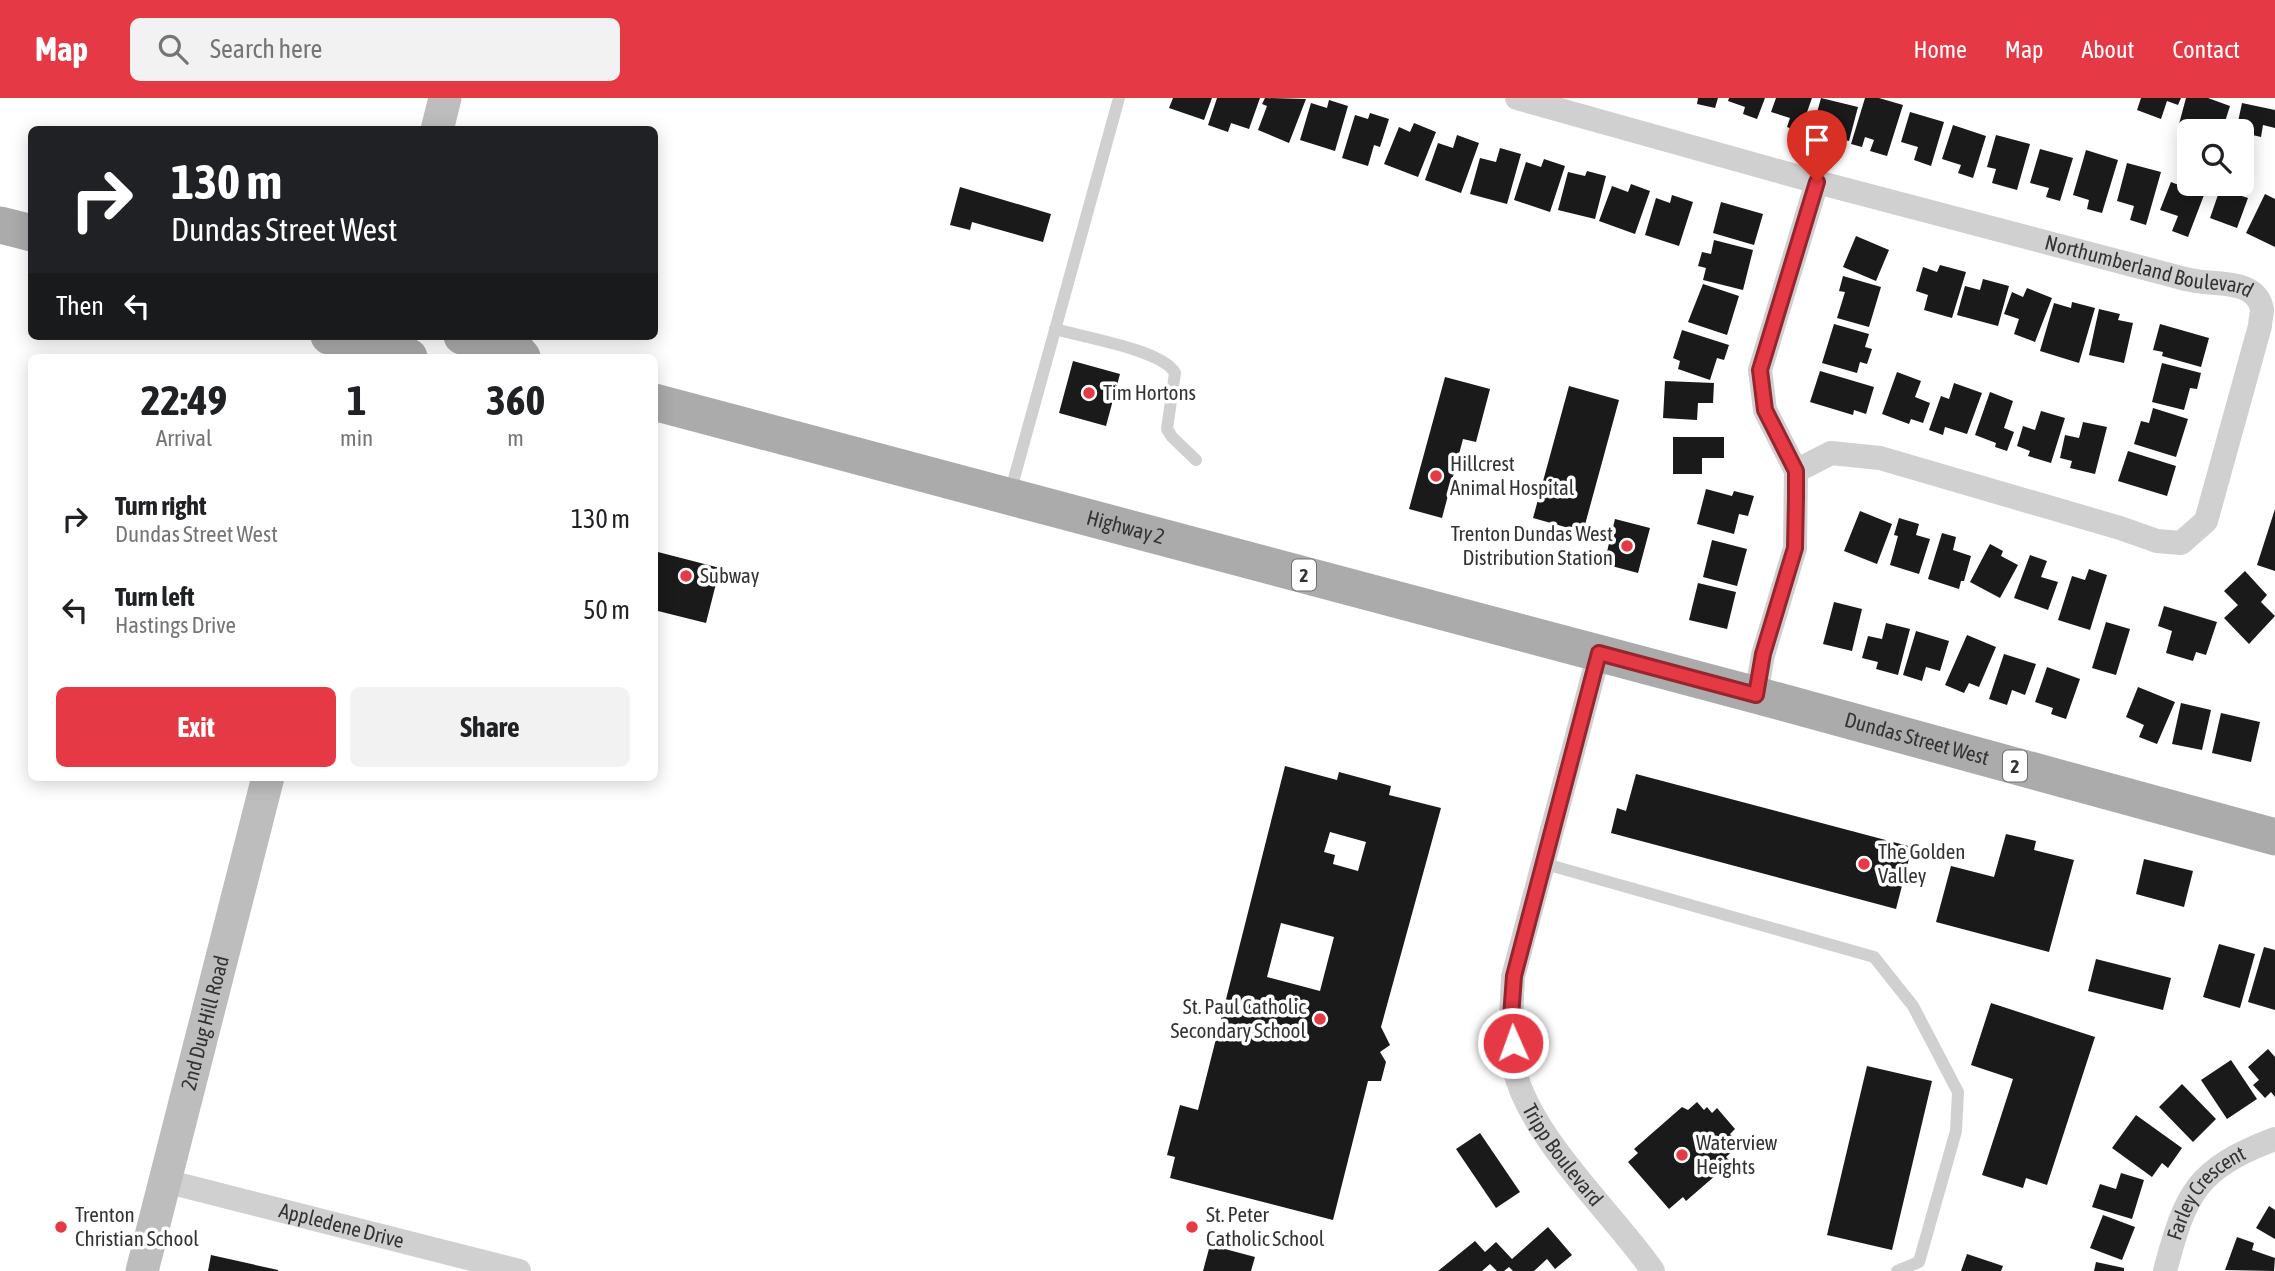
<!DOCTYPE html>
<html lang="en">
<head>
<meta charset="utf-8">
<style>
  body { margin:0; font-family:"Asap Condensed",sans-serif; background:#f2f2f2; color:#202124; height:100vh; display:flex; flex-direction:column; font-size:26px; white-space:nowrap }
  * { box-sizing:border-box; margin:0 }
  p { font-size:23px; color:#757577 }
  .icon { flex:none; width:38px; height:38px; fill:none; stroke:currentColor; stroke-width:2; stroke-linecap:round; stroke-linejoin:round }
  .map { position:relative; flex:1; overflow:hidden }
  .panel { position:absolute; left:28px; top:256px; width:630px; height:427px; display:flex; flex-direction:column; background:#fff; border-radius:10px; box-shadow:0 4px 18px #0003 }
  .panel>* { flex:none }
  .hud { position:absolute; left:28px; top:28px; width:630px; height:214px; border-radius:10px; box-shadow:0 4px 18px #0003; background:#202124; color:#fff; overflow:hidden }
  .buttons { position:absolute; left:2177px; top:21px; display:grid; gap:14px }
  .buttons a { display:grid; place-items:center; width:77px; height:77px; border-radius:10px; background:#fff; box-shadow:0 4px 18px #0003; font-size:35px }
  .pin { position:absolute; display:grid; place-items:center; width:60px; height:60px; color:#fff; margin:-72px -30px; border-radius:50% 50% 50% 0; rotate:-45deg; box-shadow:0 0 7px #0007 }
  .pin .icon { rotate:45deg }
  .me { position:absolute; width:77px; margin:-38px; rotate:358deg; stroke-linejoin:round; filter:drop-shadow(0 0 5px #0008) }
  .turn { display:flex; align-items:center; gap:24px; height:147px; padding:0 28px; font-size:32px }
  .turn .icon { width:91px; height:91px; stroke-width:2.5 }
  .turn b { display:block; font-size:49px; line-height:60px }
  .then { display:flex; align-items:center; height:66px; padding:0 28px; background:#0003; gap:14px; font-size:26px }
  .eta { display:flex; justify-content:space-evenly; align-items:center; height:119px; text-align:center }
  .eta b { font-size:42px; font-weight:700; line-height:49px }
  .primary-button { display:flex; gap:14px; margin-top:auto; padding:14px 28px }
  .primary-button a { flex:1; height:80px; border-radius:10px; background:#e63946; color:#fff; font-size:28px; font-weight:700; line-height:80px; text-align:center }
  .primary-button a+a { background:#f2f2f2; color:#202124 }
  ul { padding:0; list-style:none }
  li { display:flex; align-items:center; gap:21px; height:91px; padding:0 28px }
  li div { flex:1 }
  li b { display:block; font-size:26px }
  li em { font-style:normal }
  header { display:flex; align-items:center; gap:42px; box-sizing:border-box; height:98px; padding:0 35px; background:#e63946; color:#fff }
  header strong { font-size:33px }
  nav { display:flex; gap:38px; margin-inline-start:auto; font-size:24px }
  .search { width:490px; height:63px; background:#f2f2f2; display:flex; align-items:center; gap:18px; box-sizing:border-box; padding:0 24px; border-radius:10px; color:#757577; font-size:26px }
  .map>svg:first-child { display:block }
</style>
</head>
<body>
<header>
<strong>Map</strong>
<div class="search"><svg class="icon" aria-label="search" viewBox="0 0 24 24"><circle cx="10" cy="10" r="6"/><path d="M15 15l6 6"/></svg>Search here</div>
<nav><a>Home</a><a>Map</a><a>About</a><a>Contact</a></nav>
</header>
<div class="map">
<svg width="2275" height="1173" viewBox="0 0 2275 1173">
  <rect width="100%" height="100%" fill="#fff"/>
  <g fill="#1a1a1a" fill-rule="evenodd">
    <polygon points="1173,0 1212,0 1204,22 1169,10"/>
    <polygon points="1217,0 1260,0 1249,31 1231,25 1228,34 1208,27"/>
    <polygon points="1265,0 1306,1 1289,45 1258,32 1267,8 1262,6"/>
    <polygon points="1698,0 1718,0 1715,10 1697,6"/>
    <polygon points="1729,0 1765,0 1757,21 1743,16 1745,9 1728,3"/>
    <polygon points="1776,0 1812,0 1800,34 1787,29 1790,20 1771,14"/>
    <polygon points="1821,0 1858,9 1849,43 1812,33"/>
    <polygon points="1865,0 1879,0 1903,7 1887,58 1870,53 1874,42 1865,39 1862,49 1851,46"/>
    <polygon points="2141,0 2181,0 2178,7 2167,3 2161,21 2137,12"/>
    <polygon points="2186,0 2208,0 2230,8 2222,33 2203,33 2179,26"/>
    <polygon points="1329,2 1348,8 1335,53 1300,42 1311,5 1327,10"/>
    <polygon points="2242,5 2275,12 2275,30 2263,27 2261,39 2236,33"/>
    <polygon points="1910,14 1944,24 1931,68 1914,62 1918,49 1901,44"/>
    <polygon points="1370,15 1389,21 1380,49 1374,47 1368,68 1342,60 1355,17 1368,21"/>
    <polygon points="1414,25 1436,34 1418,79 1384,66 1399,29 1410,34"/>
    <polygon points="1953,27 1986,38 1973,80 1958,75 1961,67 1942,61"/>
    <polygon points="1457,37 1479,45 1461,95 1425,82 1438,45 1453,50"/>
    <polygon points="1996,37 2030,46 2017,92 1992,85 1996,71 1987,69"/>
    <polygon points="1500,50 1521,56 1507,106 1470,96 1480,60 1496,64"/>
    <polygon points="2040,51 2073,60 2060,103 2046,99 2049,90 2030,85"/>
    <polygon points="2086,52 2118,62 2102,115 2087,111 2089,102 2073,97"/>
    <polygon points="1544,61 1565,68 1550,114 1514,102 1526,64 1541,69"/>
    <polygon points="2127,65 2161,74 2146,127 2130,122 2134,108 2117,103"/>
    <polygon points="1587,73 1606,78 1595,121 1558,112 1568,74 1585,78"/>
    <polygon points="2171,84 2204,97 2188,139 2172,133 2178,118 2160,112"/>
    <polygon points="1631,86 1650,93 1635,136 1599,123 1612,88 1628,94"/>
    <polygon points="960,89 1051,116 1043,144 972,124 970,132 950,127"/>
    <polygon points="2220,91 2248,100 2237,130 2210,120"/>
    <polygon points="2265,96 2275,101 2275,149 2246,135"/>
    <polygon points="1672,97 1693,104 1679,148 1645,137 1656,100 1670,105"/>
    <polygon points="1721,104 1763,116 1754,147 1713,135"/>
    <polygon points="1856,138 1889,152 1876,183 1843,169"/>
    <polygon points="1714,142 1753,152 1743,192 1703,182 1706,170 1698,168 1702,154 1711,156"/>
    <polygon points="1940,167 1966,174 1952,220 1924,212 1928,197 1916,193 1923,169 1937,174"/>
    <polygon points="1843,178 1881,189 1869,229 1837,220 1845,194 1839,193"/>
    <polygon points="1983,181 2009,188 1998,228 1957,217 1965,188 1980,192"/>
    <polygon points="1703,186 1739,198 1727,237 1688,224"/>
    <polygon points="2027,190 2052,200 2035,244 2014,236 2019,221 2004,216 2012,194 2023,199"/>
    <polygon points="2072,204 2095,210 2079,265 2040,253 2054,205 2071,210"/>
    <polygon points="2099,211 2120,216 2118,222 2133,225 2124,265 2089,257"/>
    <polygon points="1834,226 1869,236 1865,249 1872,251 1867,266 1860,264 1857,275 1822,265"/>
    <polygon points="2160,226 2209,240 2201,269 2162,258 2163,254 2153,252"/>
    <polygon points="1682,232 1729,247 1724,262 1717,260 1710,282 1678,271 1680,263 1673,260"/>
    <polygon points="1073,263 1120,276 1106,328 1059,315"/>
    <polygon points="2162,265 2201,275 2197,291 2190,290 2184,312 2152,304"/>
    <polygon points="1820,273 1874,289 1866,316 1854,312 1853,317 1810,304"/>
    <polygon points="1897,274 1921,283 1915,299 1930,305 1923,325 1911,321 1909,326 1882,316"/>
    <polygon points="1445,279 1490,291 1476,344 1463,341 1442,420 1409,411"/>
    <polygon points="1665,283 1714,285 1713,305 1698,305 1697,322 1663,320"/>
    <polygon points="1954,285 1982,295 1967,336 1945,329 1943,337 1929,332 1941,298 1949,301"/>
    <polygon points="1569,288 1619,302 1583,434 1533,420"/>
    <polygon points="1990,294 2013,303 2004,330 2014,334 2007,353 1995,349 1996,345 1975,337"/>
    <polygon points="2153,310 2188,321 2176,359 2134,346 2141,323 2149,325"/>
    <polygon points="2041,313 2065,320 2051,365 2028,358 2030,353 2017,348 2023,328 2035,332"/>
    <polygon points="2083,324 2107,329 2095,376 2070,370 2072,363 2060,360 2065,337 2079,340"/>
    <polygon points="1673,339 1724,339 1724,360 1702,360 1702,376 1673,376"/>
    <polygon points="2128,353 2176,368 2167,398 2118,383"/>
    <polygon points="1706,391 1732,398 1734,393 1754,398 1748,418 1739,416 1734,436 1697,426"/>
    <polygon points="2275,411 2275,473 2257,467"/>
    <polygon points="1860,413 1892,426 1877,466 1844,453"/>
    <polygon points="1899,420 1919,426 1916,437 1930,441 1919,476 1890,467 1898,438 1894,437"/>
    <polygon points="1615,421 1650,430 1638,475 1604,466"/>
    <polygon points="1942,435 1956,439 1953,452 1971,458 1964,483 1961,483 1959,491 1928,481"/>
    <polygon points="1712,442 1747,451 1737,488 1703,479"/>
    <polygon points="1990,446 2003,453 2001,458 2018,467 2000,500 1970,484"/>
    <polygon points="654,453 720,470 706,525 654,512"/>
    <polygon points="2030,457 2047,463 2041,479 2058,484 2048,512 2014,500"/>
    <polygon points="2089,471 2107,477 2090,532 2058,522 2072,478 2085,482"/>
    <polygon points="2245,473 2267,497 2261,504 2275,518 2249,546 2224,520 2238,507 2224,493"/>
    <polygon points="1698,485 1736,494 1727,531 1689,522"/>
    <polygon points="1834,504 1862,511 1852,553 1823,546"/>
    <polygon points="2164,508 2217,524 2206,557 2196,554 2193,563 2166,555 2172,533 2158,528"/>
    <polygon points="2106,524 2130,531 2116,577 2092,570"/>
    <polygon points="1886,525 1910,531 1898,577 1876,571 1878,564 1862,560 1868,538 1882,541"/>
    <polygon points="1916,533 1949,543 1940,573 1926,569 1922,583 1903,577"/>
    <polygon points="1967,537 1996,549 1979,589 1969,585 1964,595 1945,587"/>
    <polygon points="2004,556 2036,566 2025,597 2012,592 2007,607 1989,601"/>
    <polygon points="2047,569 2080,581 2066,621 2051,616 2053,610 2035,604"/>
    <polygon points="2138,589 2175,604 2157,646 2139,639 2144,627 2126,619"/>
    <polygon points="2181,605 2211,612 2202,652 2172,646"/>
    <polygon points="2221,615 2260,624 2251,664 2212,655"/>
    <path d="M1285,668L1337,682L1339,674L1391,688L1389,697L1441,710L1381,929L1390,947L1380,954L1386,964L1381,983H1368L1333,1122L1170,1080L1175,1059L1167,1057L1180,1007L1198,1012ZM1330,734L1366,744L1358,773L1333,766L1335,757L1324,754ZM1281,825L1334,839L1320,893L1267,879Z"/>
    <polygon points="1636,676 1912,749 1896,811 1611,735 1617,710 1626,713"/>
    <polygon points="2006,736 2036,743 2034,752 2074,762 2049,854 1936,824 1951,768 1994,779"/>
    <polygon points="2144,761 2193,773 2184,809 2136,796"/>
    <polygon points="2219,846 2255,856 2240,910 2203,899"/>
    <polygon points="2264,849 2275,852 2275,912 2248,904"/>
    <polygon points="2096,861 2171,880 2163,912 2088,893"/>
    <polygon points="1991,905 2095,939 2047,1087 2026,1080 2023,1090 1982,1077 2013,981 1971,967"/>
    <polygon points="2268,951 2275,959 2275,999 2271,994 2265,1000 2253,987 2259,982 2248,969"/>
    <polygon points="2231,962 2257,1001 2227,1021 2201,982"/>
    <polygon points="1867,968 1932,983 1892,1152 1827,1137"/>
    <polygon points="2182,986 2216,1021 2193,1044 2159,1009"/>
    <polygon points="1697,1004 1704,1012 1707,1009 1712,1015 1717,1010 1735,1031 1730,1036 1735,1041 1730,1046 1735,1051 1726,1059 1731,1064 1686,1103 1683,1099 1669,1111 1628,1064 1638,1055 1634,1051 1682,1009 1688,1012"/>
    <polygon points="2136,1017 2182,1050 2168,1070 2162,1065 2152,1079 2112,1050"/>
    <polygon points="1480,1035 1520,1094 1496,1110 1456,1051"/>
    <polygon points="2121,1075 2144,1082 2132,1121 2092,1109 2100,1086 2116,1091"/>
    <polygon points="2269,1108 2275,1112 2275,1141 2256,1130"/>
    <polygon points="2103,1117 2135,1129 2122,1162 2090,1150"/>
    <polygon points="1548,1129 1572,1157 1555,1171 1547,1161 1534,1173 1513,1173 1509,1169 1504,1173 1497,1173 1490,1166 1482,1173 1438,1173 1475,1143 1485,1154 1496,1144 1512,1161"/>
    <polygon points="2237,1139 2254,1145 2252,1152 2275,1160 2274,1173 2225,1172"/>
    <polygon points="1210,1147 1255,1159 1251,1173 1203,1173"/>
    <polygon points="1967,1156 2003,1168 2001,1173 1961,1173"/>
    <polygon points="211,1157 278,1172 278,1173 208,1173"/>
    <polygon points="2096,1164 2124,1170 2124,1173 2094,1173"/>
  </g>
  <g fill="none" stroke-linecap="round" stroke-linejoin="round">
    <g stroke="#d0d0d0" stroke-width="12">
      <path d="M1055,231C1082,239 1163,252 1175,275L1167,331L1172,339L1196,362"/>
      <polyline points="1010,395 1119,0"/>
      <polyline points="1542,765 1874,859 1913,908 1958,994 1956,1033 1919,1164 1897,1173"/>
    </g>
    <g stroke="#d0d0d0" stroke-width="24">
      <path id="s1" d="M1517,0L1817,84L2174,178C2181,180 2188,182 2196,183C2217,187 2256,181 2262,211C2262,216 2260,223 2260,228L2206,423L2181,445L2157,443L2120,430L1880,360L1831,355L1796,373"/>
      <path id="s2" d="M1599,555L1513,879C1512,908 1508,941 1514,970C1530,1040 1612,1114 1653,1173"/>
      <polyline points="1756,597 1763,557 1795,450 1796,373 1765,312 1760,272 1817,84"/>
      <path id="s3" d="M165,1083L519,1173"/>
      <path id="s4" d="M2165,1173C2186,1094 2196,1071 2275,1041"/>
    </g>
    <g stroke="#bdbdbd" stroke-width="33">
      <polyline points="437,32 445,0"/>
      <path id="s5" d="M142,1173L268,679"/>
    </g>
    <g stroke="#ababab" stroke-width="37">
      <polyline points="0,127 32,135"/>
      <polyline points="329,238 409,259"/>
      <polyline points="462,238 516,252 522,259"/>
      <path id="s6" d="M654,304L1756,597L2275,739"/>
    </g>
  </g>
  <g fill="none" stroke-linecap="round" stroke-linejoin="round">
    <defs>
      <polyline id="route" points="1513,945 1511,919 1514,878 1599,555 1756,597 1763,556 1795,450 1796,399 1796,373 1765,312 1760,272 1817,84"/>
    </defs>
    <use href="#route" stroke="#96252e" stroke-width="18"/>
    <use href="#route" stroke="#e63946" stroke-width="12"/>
  </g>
  <g fill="#e63946" stroke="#fff" stroke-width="2.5">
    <circle cx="1089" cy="295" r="7"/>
    <circle cx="1436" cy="378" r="7"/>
    <circle cx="1627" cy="448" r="7"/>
    <circle cx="686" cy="478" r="7"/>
    <circle cx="1864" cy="766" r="7"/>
    <circle cx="1320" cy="921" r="7"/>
    <circle cx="1682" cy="1057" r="7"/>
    <circle cx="61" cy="1129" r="7"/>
    <circle cx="1192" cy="1129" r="7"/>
  </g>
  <g text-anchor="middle" stroke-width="7" stroke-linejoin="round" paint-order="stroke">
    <g fill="#fff" stroke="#707070" stroke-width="2">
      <rect x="1292" y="461.5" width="24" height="31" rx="5"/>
      <rect x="2003" y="652.5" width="24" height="31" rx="5"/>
    </g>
    <g font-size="19" font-weight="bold" fill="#333">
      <text x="1304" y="484">2</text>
      <text x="2015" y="675">2</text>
    </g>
    <g font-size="21" fill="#333" stroke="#fff">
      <text dy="7" stroke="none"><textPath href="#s1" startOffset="654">Northumberland Boulevard</textPath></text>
      <text dy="7" stroke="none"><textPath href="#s6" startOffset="488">Highway 2</textPath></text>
      <text dy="7" stroke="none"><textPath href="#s6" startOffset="1307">Dundas Street West</textPath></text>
      <text dy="7" stroke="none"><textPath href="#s5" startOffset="256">2nd Dug Hill Road</textPath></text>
      <text dy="7" stroke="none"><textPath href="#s2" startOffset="527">Tripp Boulevard</textPath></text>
      <text dy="7" stroke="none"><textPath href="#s4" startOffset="91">Farley Crescent</textPath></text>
      <text dy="7" stroke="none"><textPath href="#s3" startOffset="182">Appledene Drive</textPath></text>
    </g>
    <g font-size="21" fill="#333" stroke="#fff" text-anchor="start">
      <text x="1103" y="302">Tim Hortons</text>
      <text x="1450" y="373">Hillcrest<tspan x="1450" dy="24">Animal Hospital</tspan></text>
      <text x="1613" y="443" text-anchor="end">Trenton Dundas West<tspan x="1613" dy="24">Distribution Station</tspan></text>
      <text x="700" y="485">Subway</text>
      <text x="1878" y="761">The Golden<tspan x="1878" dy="24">Valley</tspan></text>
      <text x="1306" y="916" text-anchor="end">St. Paul Catholic<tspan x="1306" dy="24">Secondary School</tspan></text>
      <text x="1696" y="1052">Waterview<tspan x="1696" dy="24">Heights</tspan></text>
      <text x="75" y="1124">Trenton<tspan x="75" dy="24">Christian School</tspan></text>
      <text x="1206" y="1124">St. Peter<tspan x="1206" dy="24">Catholic School</tspan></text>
    </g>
  </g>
</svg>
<div class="buttons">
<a><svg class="icon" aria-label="search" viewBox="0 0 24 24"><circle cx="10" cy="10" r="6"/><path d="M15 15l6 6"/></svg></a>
</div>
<div class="pin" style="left:1817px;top:84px;background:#d93025"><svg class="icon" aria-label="arrive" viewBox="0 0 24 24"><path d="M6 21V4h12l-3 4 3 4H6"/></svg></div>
<svg class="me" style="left:1513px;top:945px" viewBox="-20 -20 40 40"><circle r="17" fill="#e63946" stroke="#fff" stroke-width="3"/><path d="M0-11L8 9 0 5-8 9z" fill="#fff"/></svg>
<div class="hud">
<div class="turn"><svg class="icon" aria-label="right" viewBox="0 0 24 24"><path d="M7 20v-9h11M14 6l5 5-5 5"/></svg><div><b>130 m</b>Dundas Street West</div></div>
<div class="then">Then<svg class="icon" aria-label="left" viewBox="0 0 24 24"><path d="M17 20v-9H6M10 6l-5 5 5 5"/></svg></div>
</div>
<section class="panel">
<div class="eta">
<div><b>22:49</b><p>Arrival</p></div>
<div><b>1</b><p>min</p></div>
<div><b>360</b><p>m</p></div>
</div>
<ul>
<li><svg class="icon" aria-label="right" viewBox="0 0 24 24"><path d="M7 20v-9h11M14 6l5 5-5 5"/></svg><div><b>Turn right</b><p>Dundas Street West</p></div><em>130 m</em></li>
<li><svg class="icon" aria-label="left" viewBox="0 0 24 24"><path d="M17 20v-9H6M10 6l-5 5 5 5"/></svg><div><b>Turn left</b><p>Hastings Drive</p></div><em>50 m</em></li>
</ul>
<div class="primary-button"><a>Exit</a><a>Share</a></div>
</section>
</div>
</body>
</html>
